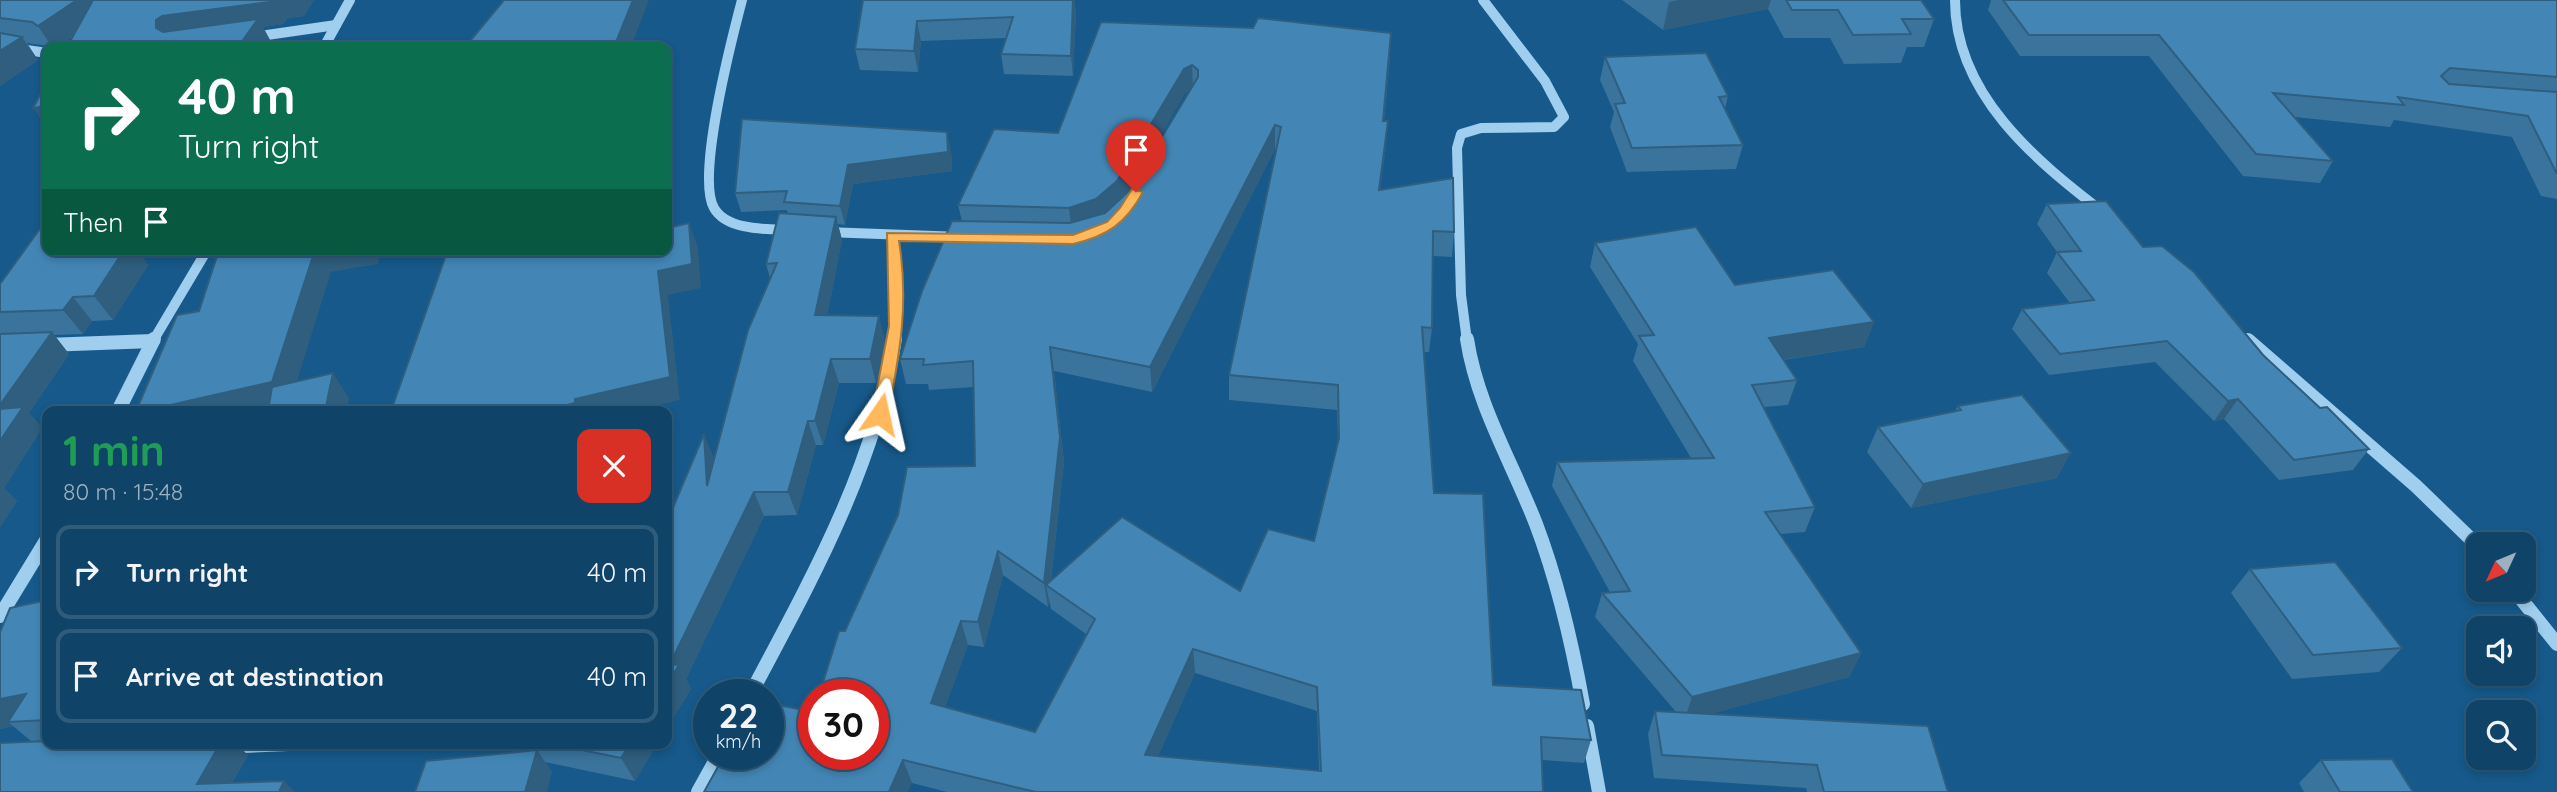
<!DOCTYPE html>
<html lang="en">
<head>
<meta charset="utf-8">
<style>
  body { margin:0; font-family:Quicksand,sans-serif; background:#194a6e; color:#f1f3f6; height:100vh; display:flex; flex-direction:column; font-size:26px; white-space:nowrap }
  * { box-sizing:border-box; margin:0 }
  p { font-size:23px; color:#9cb0c0 }
  .icon { flex:none; width:38px; height:38px; fill:none; stroke:currentColor; stroke-width:2; stroke-linecap:round; stroke-linejoin:round }
  .map { position:relative; flex:1; overflow:hidden }
  .panel { position:absolute; left:42px; top:406px; width:630px; height:343px; display:flex; flex-direction:column; background:#104368; border-radius:14px; box-shadow:0 4px 10px #0003,0 0 0 2px #305c7c }
  .panel>* { flex:none }
  .banner { position:absolute; left:42px; top:42px; width:630px; height:214px; border-radius:14px; box-shadow:0 4px 10px #0003,0 0 0 2px #305c7c; background:#0b6e4f; color:#fff; overflow:hidden }
  .needle { width:46px; rotate:226deg }
  .tools { position:absolute; left:2466px; top:532px; display:grid; gap:14px }
  .tools a { display:grid; place-items:center; width:70px; height:70px; border-radius:14px; background:#104368; box-shadow:0 4px 10px #0003,0 0 0 2px #305c7c; font-size:35px }
  .speed { position:absolute; left:693px; top:679px; display:flex; gap:14px; font-size:35px; font-weight:700; text-align:center }
  .speed>* { display:grid; place-content:center; width:91px; height:91px; border-radius:50%; background:#104368; box-shadow:0 4px 10px #0003,0 0 0 2px #305c7c; line-height:1 }
  .speed small { font-size:18px; font-weight:400 }
  .speed .limit { border:10px solid #d22; background:#fff; color:#111 }
  .pin { position:absolute; display:grid; place-items:center; width:60px; height:60px; color:#fff; margin:-72px -30px; border-radius:50% 50% 50% 0; rotate:-45deg; box-shadow:0 0 7px #0007 }
  .pin .icon { rotate:45deg }
  .me { position:absolute; width:77px; margin:-38px; rotate:11deg; stroke-linejoin:round; filter:drop-shadow(0 0 5px #0008) }
  .turn { display:flex; align-items:center; gap:24px; height:147px; padding:0 21px; font-size:32px }
  .turn .icon { width:91px; height:91px; stroke-width:2.5 }
  .turn b { display:block; font-size:49px; line-height:60px }
  .then { display:flex; align-items:center; height:66px; padding:0 21px; background:#0003; gap:14px; font-size:26px }
  .round { display:grid; place-items:center; flex:none; width:74px; height:74px; border-radius:14px; background:#194a6e }
  .summary { display:flex; align-items:center; justify-content:space-between; height:119px; padding:0 21px }
  h1 { font-size:42px; font-weight:700; line-height:52px; color:#1e9e55 }
  ul { padding:0; list-style:none }
  li { display:flex; align-items:center; gap:21px; height:94px; margin:0 14px 10px; padding:0 7px; border:4px solid #305c7c; border-radius:14px }
  li div { flex:1 }
  li b { display:block; font-size:26px }
  li em { font-style:normal }
  .map>svg:first-child { display:block }
</style>
</head>
<body>
<div class="map">
<svg width="2557" height="792" viewBox="0 0 2557 792">
  <rect width="100%" height="100%" fill="#16598a"/>
  <g fill="none" stroke-linecap="round" stroke-linejoin="round">
    <g stroke="#9fceef" stroke-width="10">
      <path d="M742,0C732,38 696,177 714,208C727,231 768,229 790,230"/>
      <path d="M1955,0C1955,94 2035,160 2103,212"/>
      <polyline points="253,37 336,25"/>
      <polyline points="0,46 47,53"/>
      <polyline points="324,47 350,0"/>
      <polyline points="826,232 961,237"/>
      <polyline points="892,236 898,292 895,341"/>
      <polyline points="153,341 207,250"/>
      <polyline points="1467,341 1461,295 1457,148 1461,134 1481,128 1554,127 1564,117 1545,81 1483,0"/>
    </g>
    <g stroke="#9fceef" stroke-width="14">
      <path d="M1467,339C1477,405 1512,462 1536,524C1558,582 1572,643 1583,704"/>
      <polyline points="2248,340 2416,486 2478,546"/>
      <polyline points="46,345 153,341"/>
      <polyline points="118,411 154,339"/>
      <polyline points="2514,590 2557,644"/>
      <polyline points="0,616 47,539"/>
      <path d="M750,695C810,582 875,467 895,339"/>
      <polyline points="1587,726 1599,792"/>
      <polyline points="224,747 288,744"/>
      <polyline points="698,792 719,754"/>
    </g>
  </g>
  <g fill="#3a739c" fill-rule="evenodd">
    <polygon points="0,0 314,0 304,16 288,18 283,24 263,27 271,42 73,36 56,47 27,43 38,60 0,86"/>
    <polygon points="863,0 1074,0 1076,12 1073,76 1004,74 1001,54 1006,38 921,41 918,72 860,70 855,49"/>
    <polygon points="1622,0 1921,0 1934,19 1924,47 1907,47 1901,63 1844,64 1830,38 1784,38 1768,9 1663,30"/>
    <polygon points="1991,0 2557,0 2557,199 2541,196 2512,137 2394,120 2390,127 2295,117 2333,161 2320,183 2243,176 2149,56 2020,56 1988,10"/>
    <path d="M1101,22L1390,57L1384,121L1386,145L1380,190L1454,232L1452,257L1433,256L1432,328L1429,352H1424L1434,493L1493,685L1591,740L1584,763L1542,760L1543,792H947L912,783L813,712L845,631L975,466L974,387L929,390L928,384H906L900,359L962,221L958,205L1058,133ZM1190,91L1130,190L1127,193L1185,93ZM1275,149H1276L1229,375V400L1337,410L1338,443L1314,541L1240,591L1051,580L1064,462L1054,371L1152,392ZM1003,575L1048,607L1049,600L1051,609L1086,634L1035,732L945,707L968,645L984,647ZM1195,673L1317,711L1319,771L1158,756Z"/>
    <polygon points="1605,57 1728,96 1725,109 1743,145 1736,169 1627,172 1610,127 1614,112 1600,80"/>
    <polygon points="951,150 952,171 853,184 845,225 838,224 842,240 827,316 885,340 876,383 839,383 823,445 816,445 797,515 764,516 686,679 691,689 667,728 667,516 669,517 714,458 714,461 770,278 766,264 788,214 787,210 741,212 735,193"/>
    <polygon points="2047,204 2143,247 2263,355 2320,408 2369,449 2353,470 2279,480 2224,419 2214,421 2155,362 2049,375 2012,329 2022,309 2070,303 2047,273 2057,252 2037,224"/>
    <polygon points="1595,243 1735,285 1874,322 1864,347 1783,360 1797,380 1788,405 1764,407 1815,507 1805,532 1780,534 1861,653 1849,677 1710,714 1948,792 1807,792 1806,788 1654,778 1648,734 1655,711 1676,712 1595,617 1602,593 1610,592 1552,486 1557,462 1691,458 1633,361 1638,344 1590,267"/>
    <polygon points="47,250 137,250 148,265 113,320 92,321 83,334 54,335 69,354 29,413 42,428 4,488 17,501 0,527 0,284"/>
    <polygon points="1958,406 2057,478 1911,508 1867,452 1878,427 1955,411"/>
    <polygon points="2250,569 2402,648 2379,672 2292,679 2231,593"/>
    <polygon points="47,600 47,744 236,744 248,755 232,783 0,792 31,741 13,726 0,729 0,632"/>
    <polygon points="525,744 657,744 635,781 545,762 552,772 530,751"/>
    <polygon points="2321,760 2413,792 2304,792 2299,783"/>
  </g>
  <g fill="#2f5e7f">
    <polygon points="77,0 114,0 117,5 56,47 52,47 38,26"/>
    <polygon points="272,0 314,0 304,16 288,18 283,24 263,27 271,42 267,47 170,47 156,28 156,20 162,16"/>
    <polygon points="633,0 649,0 631,47 614,47"/>
    <polygon points="1073,0 1074,0 1076,12 1073,76 1071,56"/>
    <polygon points="1679,0 1771,0 1768,9 1663,30 1669,2"/>
    <polygon points="917,21 921,41 918,72 914,51"/>
    <polygon points="22,37 38,60 0,86 0,51"/>
    <polygon points="1192,65 1193,89 1185,93 1120,205 1072,232 1069,208 1184,69"/>
    <polygon points="47,106 47,128 33,108"/>
    <polygon points="1388,121 1386,145 1377,215 1379,190"/>
    <polygon points="1275,125 1275,149 1152,392 1150,367"/>
    <polygon points="947,132 951,150 952,171 853,184 845,225 840,206 848,165"/>
    <polygon points="836,217 842,240 823,339 815,315"/>
    <polygon points="689,223 698,247 701,288 668,295 680,400 635,411 546,411 575,399"/>
    <polygon points="99,250 137,250 148,265 113,320 94,296"/>
    <polygon points="315,250 380,250 378,264 331,272 289,407 269,411 144,411"/>
    <polygon points="73,297 92,321 83,334 63,310"/>
    <polygon points="879,316 885,340 876,383 870,359"/>
    <polygon points="1874,322 1864,347 1761,363 1769,338"/>
    <polygon points="52,332 69,354 29,413 42,428 4,488 17,501 0,527 0,405"/>
    <polygon points="1050,347 1054,371 1064,462 1050,588 1046,585 1049,600 1048,607 1044,583"/>
    <polygon points="831,359 839,383 823,445 815,421"/>
    <polygon points="333,373 349,398 347,411 325,411"/>
    <polygon points="2238,399 2224,419 2214,421 2228,401"/>
    <polygon points="808,421 816,445 797,515 788,492"/>
    <polygon points="704,434 714,458 717,510 707,486"/>
    <polygon points="2071,453 2057,478 1911,508 1923,484"/>
    <polygon points="754,492 764,516 686,679 691,689 667,728 667,685 670,664"/>
    <polygon points="998,551 1003,575 984,647 978,622"/>
    <polygon points="961,621 968,645 938,727 931,703"/>
    <polygon points="1193,649 1195,673 1148,778 1145,755"/>
    <polygon points="1861,653 1849,677 1684,721 1692,697"/>
    <polygon points="26,694 8,722 13,726 0,729 0,699"/>
    <polygon points="220,744 236,744 248,755 227,792 197,784"/>
    <polygon points="630,744 657,744 635,781 621,758"/>
    <polygon points="537,750 552,772 547,792 525,792"/>
    <polygon points="903,760 912,783 908,792 889,792"/>
    <polygon points="284,781 295,792 279,792"/>
  </g>
  <g fill="#4386b5" stroke="#2f5e7f" stroke-width="2" fill-rule="evenodd">
    <polygon points="0,0 77,0 38,26 32,22 0,18"/>
    <polygon points="93,0 272,0 270,2 162,16 156,20 156,28 163,32 258,19 238,47 67,47"/>
    <polygon points="504,0 633,0 614,47 465,47"/>
    <polygon points="863,0 1073,0 1071,56 1001,54 1013,17 917,21 914,51 855,49"/>
    <polygon points="1786,0 1921,0 1934,19 1902,19 1911,34 1853,35 1838,10 1792,10"/>
    <polygon points="2003,0 2557,0 2557,77 2450,68 2441,76 2449,84 2557,92 2557,174 2528,116 2398,97 2404,105 2273,93 2333,161 2256,154 2159,35 2029,35"/>
    <path d="M1258,18L1391,33L1383,121H1388L1379,190L1453,178L1454,232L1433,231L1432,328L1422,327L1434,493L1483,494L1493,685L1581,690L1591,740L1541,737L1543,792H1036L903,760L889,792H704L725,754H768V703L813,712L814,711V754H873V695H819L839,631H845L898,515L907,467L975,466L973,361L923,365L924,359H900L922,291L952,221L1070,223L1105,213L1130,190L1198,77V70L1192,65L1184,69L1117,181L1096,199L1069,208L958,205L994,129L1058,133L1101,22L1253,28ZM1275,125L1281,127L1229,375L1338,385L1339,438L1314,541L1268,529L1240,591L1122,517L1046,585L1095,619L1035,732L931,703L961,621L978,622L998,551L1044,583L1060,437L1050,347L1150,367ZM1193,649L1317,687L1321,771L1145,755Z"/>
    <polygon points="0,33 22,37 0,51"/>
    <polygon points="1706,53 1728,96 1719,97 1743,145 1632,148 1615,104 1625,103 1605,57"/>
    <polygon points="47,82 47,106 33,108"/>
    <polygon points="742,119 947,132 948,152 848,165 840,206 784,202 787,191 735,193"/>
    <polygon points="2106,201 2143,247 2162,246 2194,272 2263,355 2320,408 2327,407 2369,449 2294,460 2238,399 2228,401 2167,341 2060,354 2022,309 2094,300 2057,252 2081,251 2047,204"/>
    <polygon points="779,213 836,217 815,315 879,316 870,359 831,359 815,421 808,421 788,492 754,492 670,664 679,665 667,685 667,516 669,517 704,434 707,486 748,330 777,263 766,264"/>
    <polygon points="47,219 47,250 124,250 94,296 73,297 63,310 0,312 0,284"/>
    <polygon points="689,223 692,264 658,271 670,377 575,399 575,403 546,411 391,411 447,252 466,250 667,250 667,228"/>
    <polygon points="1696,227 1735,285 1833,270 1874,322 1769,338 1797,380 1752,385 1815,507 1765,512 1861,653 1692,697 1602,593 1630,591 1557,462 1714,458 1639,336 1654,335 1595,243"/>
    <polygon points="219,250 315,250 272,382 144,411 136,411 177,315 199,311"/>
    <polygon points="52,332 0,405 0,334"/>
    <polygon points="333,373 325,411 268,411 272,387"/>
    <polygon points="2022,395 2071,453 1923,484 1878,427 1961,410 1958,406"/>
    <polygon points="23,407 0,441 0,409"/>
    <polygon points="2335,562 2402,648 2313,655 2250,569"/>
    <polygon points="47,600 47,720 8,722 26,694 0,699 0,632 10,608"/>
    <polygon points="1655,711 1928,726 1948,792 1824,792 1817,765 1662,755"/>
    <polygon points="47,741 47,744 220,744 197,784 284,781 279,792 0,792 0,743"/>
    <polygon points="552,744 630,744 621,758"/>
    <polygon points="537,750 525,792 415,792 426,761"/>
    <polygon points="2392,759 2413,792 2340,792 2321,760"/>
  </g>
  <path fill="#ffb95c" stroke="#a6783c" stroke-width="2" d="M1132,189L1143,192C1126,223 1108,236 1073,244L899,241C909,303 900,353 888,414L880,419L875,418L872,414L889,326L887,233L1073,235L1107,222L1120,208Z"/>
</svg>
<div class="tools">
<a><svg class="needle" viewBox="-14 -14 28 28"><path d="M0-13l5 13h-10z" fill="#e53935"/><path d="M0 13l5-13h-10z" fill="#9cb0c0"/></svg></a>
<a><svg class="icon" aria-label="sound" viewBox="0 0 24 24"><path d="M4 9h4l5-4v14l-5-4H4zM17 9q2 3 0 6"/></svg></a>
<a><svg class="icon" aria-label="search" viewBox="0 0 24 24"><circle cx="10" cy="10" r="6"/><path d="M15 15l6 6"/></svg></a>
</div>
<div class="speed"><div>22<small>km/h</small></div><div class="limit">30</div></div>
<div class="pin" style="left:1136px;top:192px;background:#d93025"><svg class="icon" aria-label="arrive" viewBox="0 0 24 24"><path d="M6 21V4h12l-3 4 3 4H6"/></svg></div>
<svg class="me" style="left:880px;top:414px" viewBox="-20 -20 40 40"><path d="M0-17L14 15 0 8-14 15z" fill="#ffb95c" stroke="#fff" stroke-width="4"/></svg>
<div class="banner">
<div class="turn"><svg class="icon" aria-label="right" viewBox="0 0 24 24"><path d="M7 20v-9h11M14 6l5 5-5 5"/></svg><div><b>40 m</b>Turn right</div></div>
<div class="then">Then<svg class="icon" aria-label="arrive" viewBox="0 0 24 24"><path d="M6 21V4h12l-3 4 3 4H6"/></svg></div>
</div>
<section class="panel">
<div class="summary"><div><h1>1 min</h1><p>80 m · 15:48</p></div><a class="round" style="background:#d93025;color:#fff"><svg class="icon" aria-label="close" viewBox="0 0 24 24"><path d="M6 6l12 12M18 6L6 18"/></svg></a></div>
<ul>
<li><svg class="icon" aria-label="right" viewBox="0 0 24 24"><path d="M7 20v-9h11M14 6l5 5-5 5"/></svg><div><b>Turn right</b></div><em>40 m</em></li>
<li><svg class="icon" aria-label="arrive" viewBox="0 0 24 24"><path d="M6 21V4h12l-3 4 3 4H6"/></svg><div><b>Arrive at destination</b></div><em>40 m</em></li>
</ul>
</section>
</div>
</body>
</html>
